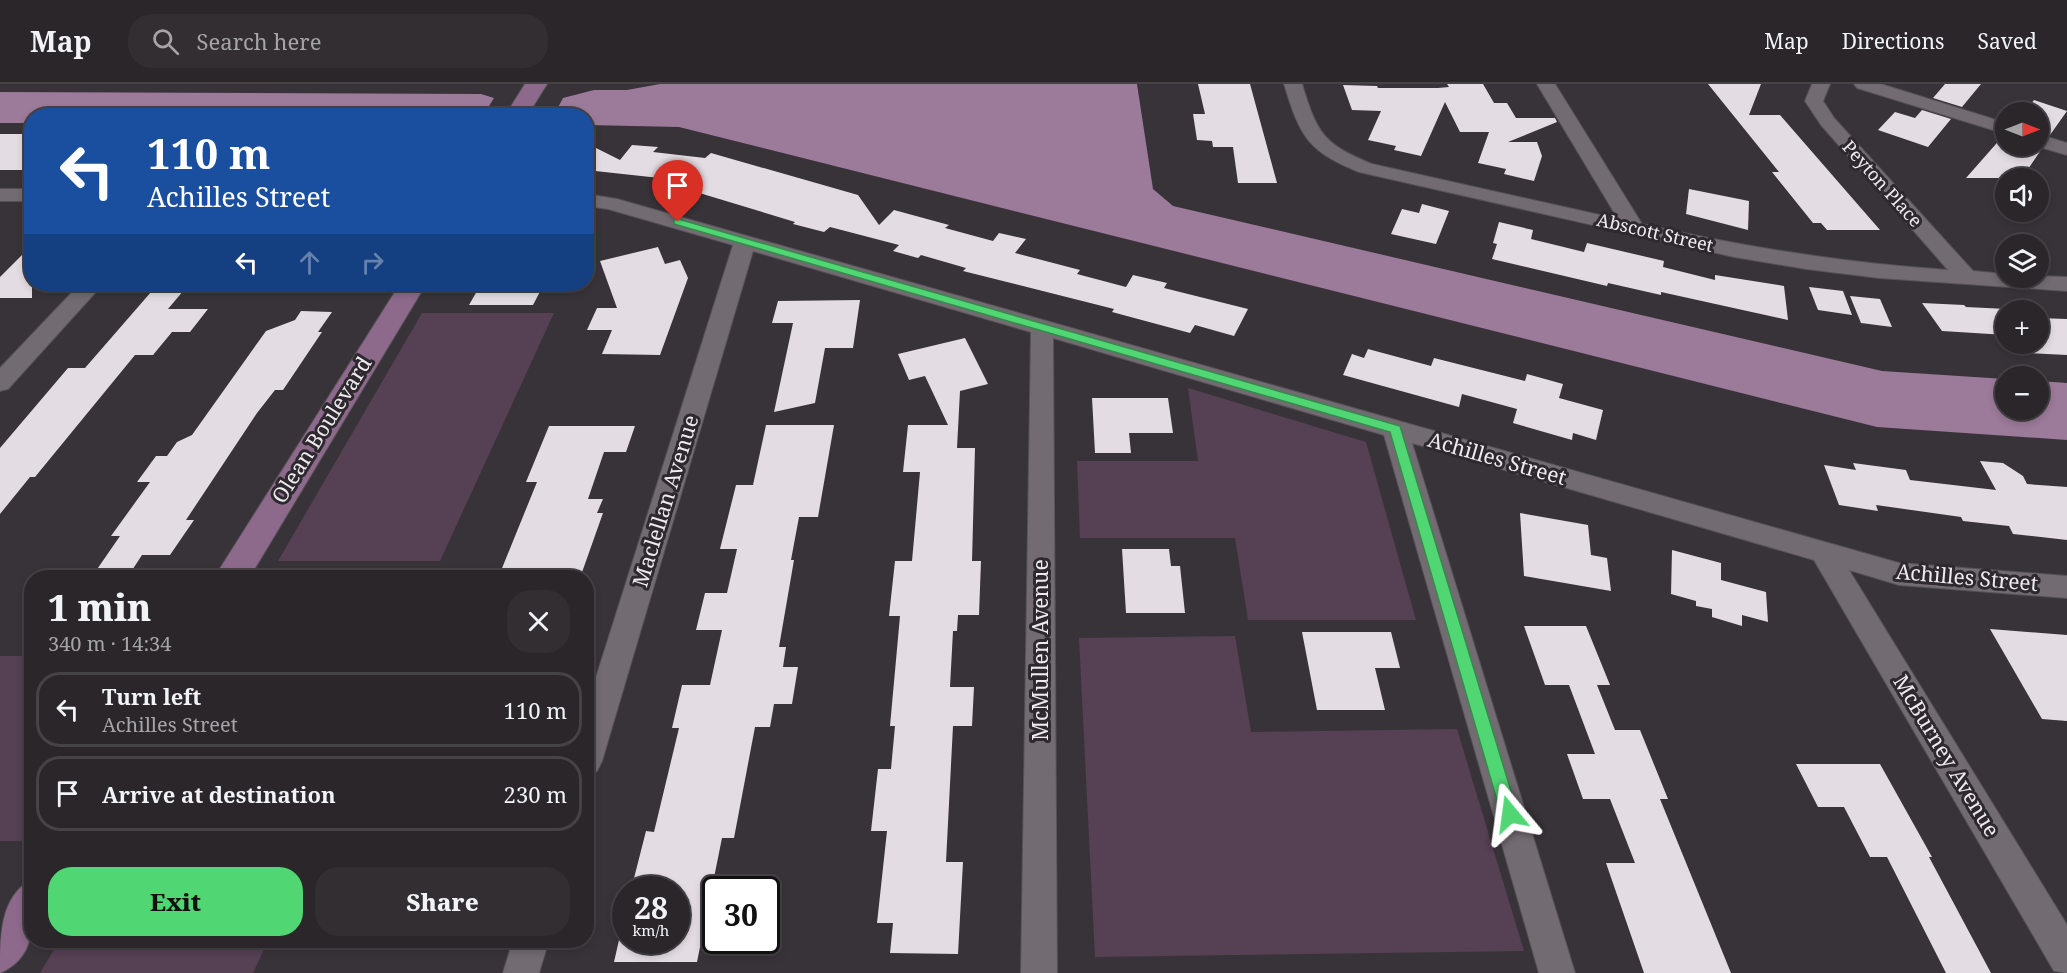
<!DOCTYPE html>
<html lang="en">
<head>
<meta charset="utf-8">
<style>
  body { margin:0; font-family:"Noto Serif",serif; background:#322e32; color:#f1f3f6; height:100vh; display:flex; flex-direction:column; font-size:22px; white-space:nowrap }
  * { box-sizing:border-box; margin:0 }
  p { font-size:20px; color:#a5a5a8 }
  .icon { flex:none; width:33px; height:33px; fill:none; stroke:currentColor; stroke-width:2; stroke-linecap:round; stroke-linejoin:round }
  .map { position:relative; flex:1; overflow:hidden }
  .side { position:absolute; left:24px; top:486px; width:570px; height:378px; display:flex; flex-direction:column; background:#2a262a; border-radius:24px; box-shadow:0 3px 9px #0003,0 0 0 2px #464347 }
  .side>* { flex:none }
  .banner { position:absolute; left:24px; top:24px; width:570px; height:183px; border-radius:24px; box-shadow:0 3px 9px #0003,0 0 0 2px #464347; background:#1a4fa0; color:#fff; overflow:hidden }
  .needle { width:39px; rotate:90deg }
  .buttons { position:absolute; left:1995px; top:18px; display:grid; gap:12px }
  .buttons a { display:grid; place-items:center; width:54px; height:54px; border-radius:50%; background:#2a262a; box-shadow:0 3px 9px #0003,0 0 0 2px #464347; font-size:30px }
  .speed { position:absolute; left:612px; top:792px; display:flex; gap:12px; font-size:30px; font-weight:700; text-align:center }
  .speed>* { display:grid; place-content:center; width:78px; height:78px; border-radius:50%; background:#2a262a; box-shadow:0 3px 9px #0003,0 0 0 2px #464347; line-height:1 }
  .speed small { font-size:15px; font-weight:400 }
  .speed .limit { border:3px solid #111; border-radius:9px; background:#fff; color:#111 }
  .pin { position:absolute; display:grid; place-items:center; width:51px; height:51px; color:#fff; margin:-62px -26px; border-radius:50% 50% 50% 0; rotate:-45deg; box-shadow:0 0 6px #0007 }
  .pin .icon { rotate:45deg }
  .me { position:absolute; width:66px; margin:-33px; rotate:344deg; stroke-linejoin:round; filter:drop-shadow(0 0 4px #0008) }
  .turn { display:flex; align-items:center; gap:21px; height:126px; padding:0 24px; font-size:27px }
  .turn .icon { width:78px; height:78px; stroke-width:2.5 }
  .turn b { display:block; font-size:42px; line-height:51px }
  .lanes { display:flex; align-items:center; height:57px; padding:0 24px; background:#0003; justify-content:center; gap:30px; direction:ltr }
  .lanes .off { opacity:.35 }
  .round { display:grid; place-items:center; flex:none; width:63px; height:63px; border-radius:24px; background:#322e32 }
  .overview { display:flex; align-items:center; justify-content:space-between; height:102px; padding:0 24px }
  h1 { font-size:36px; font-weight:800; line-height:45px }
  .primary-button { display:flex; gap:12px; margin-top:auto; padding:12px 24px }
  .primary-button a { flex:1; height:69px; border-radius:24px; background:#51d674; color:#111; font-size:24px; font-weight:800; line-height:69px; text-align:center }
  .primary-button a+a { background:#322e32; color:#f1f3f6 }
  ul { padding:0; list-style:none }
  li { display:flex; align-items:center; gap:18px; height:75px; margin:0 12px 9px; padding:0 12px; border:3px solid #464347; border-radius:24px }
  li div { flex:1 }
  li b { display:block; font-size:22px }
  li em { font-style:normal }
  header { display:flex; align-items:center; gap:36px; box-sizing:border-box; height:84px; padding:0 30px; background:#2a262a; border-bottom:2px solid #464347 }
  header strong { font-size:28px }
  nav { display:flex; gap:33px; margin-inline-start:auto; font-size:21px }
  .search { width:420px; height:54px; background:#322e32; display:flex; align-items:center; gap:15px; box-sizing:border-box; padding:0 21px; border-radius:24px; color:#a5a5a8; font-size:22px }
  .map>svg:first-child { display:block }
</style>
</head>
<body>
<header>
<strong>Map</strong>
<div class="search"><svg class="icon" aria-label="search" viewBox="0 0 24 24"><circle cx="10" cy="10" r="6"/><path d="M15 15l6 6"/></svg>Search here</div>
<nav><a>Map</a><a>Directions</a><a>Saved</a></nav>
</header>
<div class="map">
<svg width="2067" height="889" viewBox="0 0 2067 889">
  <rect width="100%" height="100%" fill="#383338"/>
  <g fill="#564054">
    <polygon points="422,229 554,229 440,477 278,477"/>
    <polygon points="1188,304 1366,358 1416,536 1248,536 1235,454 1080,454 1077,377 1198,377"/>
    <polygon points="1235,552 1251,648 1457,645 1524,867 1095,873 1079,554"/>
    <polygon points="0,572 31,572 32,745 23,757 0,757"/>
    <polygon points="59,857 59,856 268,857 253,889 40,889"/>
  </g>
  <g fill="#9c7a9a">
    <polygon points="660,0 1137,0 1153,105 1173,122 1882,287 2005,295 2006,326 2038,326 2039,297 2067,299 2067,356 1877,343 679,43 587,41 586,32 554,31 563,14 594,6 627,6"/>
    <polygon points="0,8 481,10 494,14 483,32 32,32 31,39 0,39"/>
  </g>
  <g fill="#e4dce3">
    <polygon points="1198,0 1250,0 1277,99 1238,99 1233,63 1213,63 1212,57 1197,56 1193,30 1205,30"/>
    <polygon points="1447,0 1483,0 1494,19 1507,19 1516,34 1555,34 1557,38 1508,58 1537,58 1542,72 1534,97 1504,90 1506,85 1478,79 1489,48 1460,48 1445,18 1421,72 1394,66 1396,62 1368,56 1381,27 1352,26 1343,1 1377,2 1378,4 1438,4 1449,3"/>
    <polygon points="1708,0 1761,0 1749,31 1780,31 1880,146 1827,146 1821,139 1813,139 1772,88 1779,88"/>
    <polygon points="1945,0 1981,0 1962,23 1933,14"/>
    <polygon points="2034,16 2067,27 2050,51 2038,48 2038,28 2024,28"/>
    <polygon points="1922,26 1951,35 1928,63 1878,46 1895,28 1915,34"/>
    <rect x="0" y="50" width="32" height="36"/>
    <polygon points="2003,52 2006,52 2006,62 2034,62 2041,66 2022,94 1966,94"/>
    <polygon points="586,59 620,76 632,61 658,63 653,68 705,74 711,69 858,111 879,141 894,126 949,141 945,144 993,157 999,149 1026,155 1015,169 1080,186 1077,190 1126,203 1133,191 1167,199 1164,204 1248,225 1234,252 1195,241 1190,249 1112,228 1114,225 963,187 966,184 921,171 918,174 893,167 899,161 830,143 824,148 793,140 795,138 673,101 678,96 586,86"/>
    <polygon points="1689,105 1749,117 1748,146 1686,130"/>
    <polygon points="1422,120 1449,127 1436,160 1391,150 1402,125 1419,129"/>
    <polygon points="1499,138 1533,146 1531,155 1584,168 1587,159 1664,177 1663,183 1715,196 1715,191 1784,202 1788,236 1661,208 1661,211 1608,199 1607,202 1492,175 1497,160 1493,159"/>
    <polygon points="32,161 32,214 0,214 0,193"/>
    <polygon points="658,163 665,180 680,176 688,194 660,271 602,270 612,246 587,246 597,224 617,224 600,177"/>
    <polygon points="158,200 189,200 168,225 208,225 190,248 172,248 153,271 135,271 35,393 30,393 0,430 0,364 68,284 85,284"/>
    <polygon points="481,200 544,200 533,221 469,221"/>
    <polygon points="1809,203 1843,207 1852,231 1818,226"/>
    <polygon points="1850,212 1880,215 1892,243 1861,239"/>
    <polygon points="860,216 853,264 825,264 815,319 774,328 793,239 772,239 778,217"/>
    <polygon points="1922,219 1964,221 1966,223 2027,226 2006,226 2006,251 1942,247"/>
    <polygon points="301,227 332,228 318,248 322,248 283,306 275,306 257,329 186,436 194,436 170,471 142,471 127,494 91,494 120,452 111,452 150,398 137,398 156,372 167,372 177,358 192,351 266,247 295,236"/>
    <polygon points="2038,234 2067,235 2067,271 2026,269 2019,260 2038,260"/>
    <polygon points="965,254 988,300 960,307 957,364 975,364 972,477 981,477 979,531 958,531 957,547 953,547 950,603 974,603 972,642 953,642 946,778 963,778 958,870 890,869 893,839 877,839 887,747 871,747 878,685 891,685 895,642 890,642 900,532 889,532 895,477 912,477 920,388 903,388 908,341 948,341 925,292 909,296 898,270"/>
    <polygon points="1368,265 1431,282 1434,274 1525,297 1527,290 1563,300 1559,314 1603,326 1596,356 1573,349 1572,356 1513,339 1517,325 1462,310 1459,323 1343,291 1352,270 1364,274"/>
    <polygon points="1092,314 1168,314 1173,349 1129,349 1131,369 1095,369"/>
    <polygon points="766,341 834,341 818,433 799,433 791,476 794,476 779,563 786,563 783,583 798,583 792,620 774,620 770,643 755,643 734,754 722,754 697,878 614,878 619,856 676,856 676,806 631,806 646,747 654,748 679,644 672,644 682,601 710,601 722,546 696,546 705,509 727,509 737,465 720,465 736,401 753,401"/>
    <polygon points="549,342 635,342 626,368 604,368 588,415 603,415 597,429 603,429 580,494 498,494 537,398 526,398"/>
    <polygon points="1980,377 2003,379 2023,392 2027,400 2067,403 2067,456 2013,450 2009,442 1963,437 1961,433 1876,421 1878,427 1839,421 1824,381 1856,386 1853,379 1906,386 1910,396 1996,406"/>
    <polygon points="1520,429 1588,441 1591,471 1607,474 1611,507 1524,492"/>
    <polygon points="1122,465 1169,465 1171,482 1180,482 1185,529 1126,529"/>
    <polygon points="1672,466 1721,479 1721,496 1766,508 1768,538 1742,531 1742,542 1712,533 1712,525 1696,522 1696,517 1671,510"/>
    <polygon points="1524,542 1586,542 1610,601 1597,601 1615,646 1640,646 1668,715 1660,715 1731,889 1644,889 1606,779 1635,779 1610,715 1583,715 1567,670 1595,670 1569,601 1545,601"/>
    <polygon points="1990,545 2067,551 2067,637 2042,635"/>
    <polygon points="1302,548 1391,548 1400,584 1375,584 1385,626 1317,626"/>
    <polygon points="1796,680 1880,680 1932,773 1929,773 1991,889 1946,889 1887,773 1870,773 1844,723 1818,723"/>
  </g>
  <g fill="none" stroke-linecap="round" stroke-linejoin="round">
    <defs>
      <g id="street">
        <path d="M1284,0H1302C1317,49 1323,60 1372,80L1618,135L1537,0H1555L1642,140C1744,163 1844,179 1948,186L1821,41L1805,17L1812,0H1830L1823,17L1834,34L1973,187L2006,190V194H2038V192L2067,193V207L1879,194L1806,185L1734,173L1359,88C1307,67 1300,52 1284,0Z"/>
        <polygon points="1854,0 1881,0 2006,39 2006,50 1857,4"/>
        <polygon points="2038,50 2067,59 2067,71 2036,62 2038,62"/>
        <rect x="0" y="105" width="32" height="12"/>
        <polygon points="586,110 617,115 1899,479 2067,492 2067,514 1899,501 1849,486 2067,841 2067,889 2054,887 1814,476 1412,359 1575,889 1539,889 1384,351 1053,254 1057,889 1021,889 1031,248 753,167 602,677 597,687 586,691 586,625 733,161 608,125 586,122"/>
        <polygon points="80,200 103,200 8,305 0,307 0,284"/>
        <polygon points="513,856 549,856 539,889 503,889"/>
      </g>
      <g id="secondary">
        <polygon points="525,0 547,0 527,32 505,32"/>
        <polygon points="400,200 426,200 249,494 214,494"/>
        <path d="M32,796C32,832 40,872 0,889C0,852 0,812 32,796Z"/>
      </g>
    </defs>
    <use href="#street" stroke="#555155" stroke-width="2"/>
    <use href="#secondary" stroke="#555155" stroke-width="2"/>
    <use href="#street" fill="#726b71" fill-rule="evenodd"/>
    <use href="#secondary" fill="#8d698b" fill-rule="evenodd"/>
  </g>
  <polygon fill="#51d674" stroke="#358b4b" stroke-width="1.5" points="678,135 1400,342 1518,730 1516,736 1510,738 1504,736 1501,730 1390,348 674,140 674,136"/>
  <g text-anchor="middle" stroke-width="6" stroke-linejoin="round" paint-order="stroke">
    <g font-size="18" fill="#eeebee" stroke="#2e292e">
      <text transform="translate(1882 100) rotate(48)" y="6">Peyton Place</text>
      <text transform="translate(1655 149) rotate(13)" y="6">Abscott Street</text>
    </g>
    <g font-size="21" fill="#eeebee" stroke="#2e292e">
      <text transform="translate(322 346) rotate(-58)" y="7">Olean Boulevard</text>
      <text transform="translate(1497 375) rotate(16)" y="7">Achilles Street</text>
      <text transform="translate(666 417) rotate(-73)" y="7">Maclellan Avenue</text>
      <text transform="translate(1967 494) rotate(5)" y="7">Achilles Street</text>
      <text transform="translate(1041 566) rotate(-90)" y="7">McMullen Avenue</text>
      <text transform="translate(1946 672) rotate(59)" y="7">McBurney Avenue</text>
    </g>
  </g>
</svg>
<div class="buttons">
<a><svg class="needle" viewBox="-14 -14 28 28"><path d="M0-13l5 13h-10z" fill="#e53935"/><path d="M0 13l5-13h-10z" fill="#a5a5a8"/></svg></a>
<a><svg class="icon" aria-label="sound" viewBox="0 0 24 24"><path d="M4 9h4l5-4v14l-5-4H4zM17 9q2 3 0 6"/></svg></a>
<a><svg class="icon" aria-label="layers" viewBox="0 0 24 24"><path d="M12 4l9 5-9 5-9-5zM3 14l9 5 9-5"/></svg></a>
<a>+</a>
<a>−</a>
</div>
<div class="speed"><div>28<small>km/h</small></div><div class="limit">30</div></div>
<div class="pin" style="left:678px;top:138px;background:#d93025"><svg class="icon" aria-label="arrive" viewBox="0 0 24 24"><path d="M6 21V4h12l-3 4 3 4H6"/></svg></div>
<svg class="me" style="left:1510px;top:730px" viewBox="-20 -20 40 40"><path d="M0-17L14 15 0 8-14 15z" fill="#51d674" stroke="#fff" stroke-width="4"/></svg>
<div class="banner">
<div class="turn"><svg class="icon" aria-label="left" viewBox="0 0 24 24"><path d="M17 20v-9H6M10 6l-5 5 5 5"/></svg><div><b>110 m</b>Achilles Street</div></div>
<div class="lanes"><svg class="icon" aria-label="left" viewBox="0 0 24 24"><path d="M17 20v-9H6M10 6l-5 5 5 5"/></svg><svg class="icon off" aria-label="ahead" viewBox="0 0 24 24"><path d="M12 20V5M6 11l6-6 6 6"/></svg><svg class="icon off" aria-label="right" viewBox="0 0 24 24"><path d="M7 20v-9h11M14 6l5 5-5 5"/></svg></div>
</div>
<section class="side">
<div class="overview"><div><h1>1 min</h1><p>340 m · 14:34</p></div><a class="round"><svg class="icon" aria-label="close" viewBox="0 0 24 24"><path d="M6 6l12 12M18 6L6 18"/></svg></a></div>
<ul>
<li><svg class="icon" aria-label="left" viewBox="0 0 24 24"><path d="M17 20v-9H6M10 6l-5 5 5 5"/></svg><div><b>Turn left</b><p>Achilles Street</p></div><em>110 m</em></li>
<li><svg class="icon" aria-label="arrive" viewBox="0 0 24 24"><path d="M6 21V4h12l-3 4 3 4H6"/></svg><div><b>Arrive at destination</b></div><em>230 m</em></li>
</ul>
<div class="primary-button"><a>Exit</a><a>Share</a></div>
</section>
</div>
</body>
</html>
